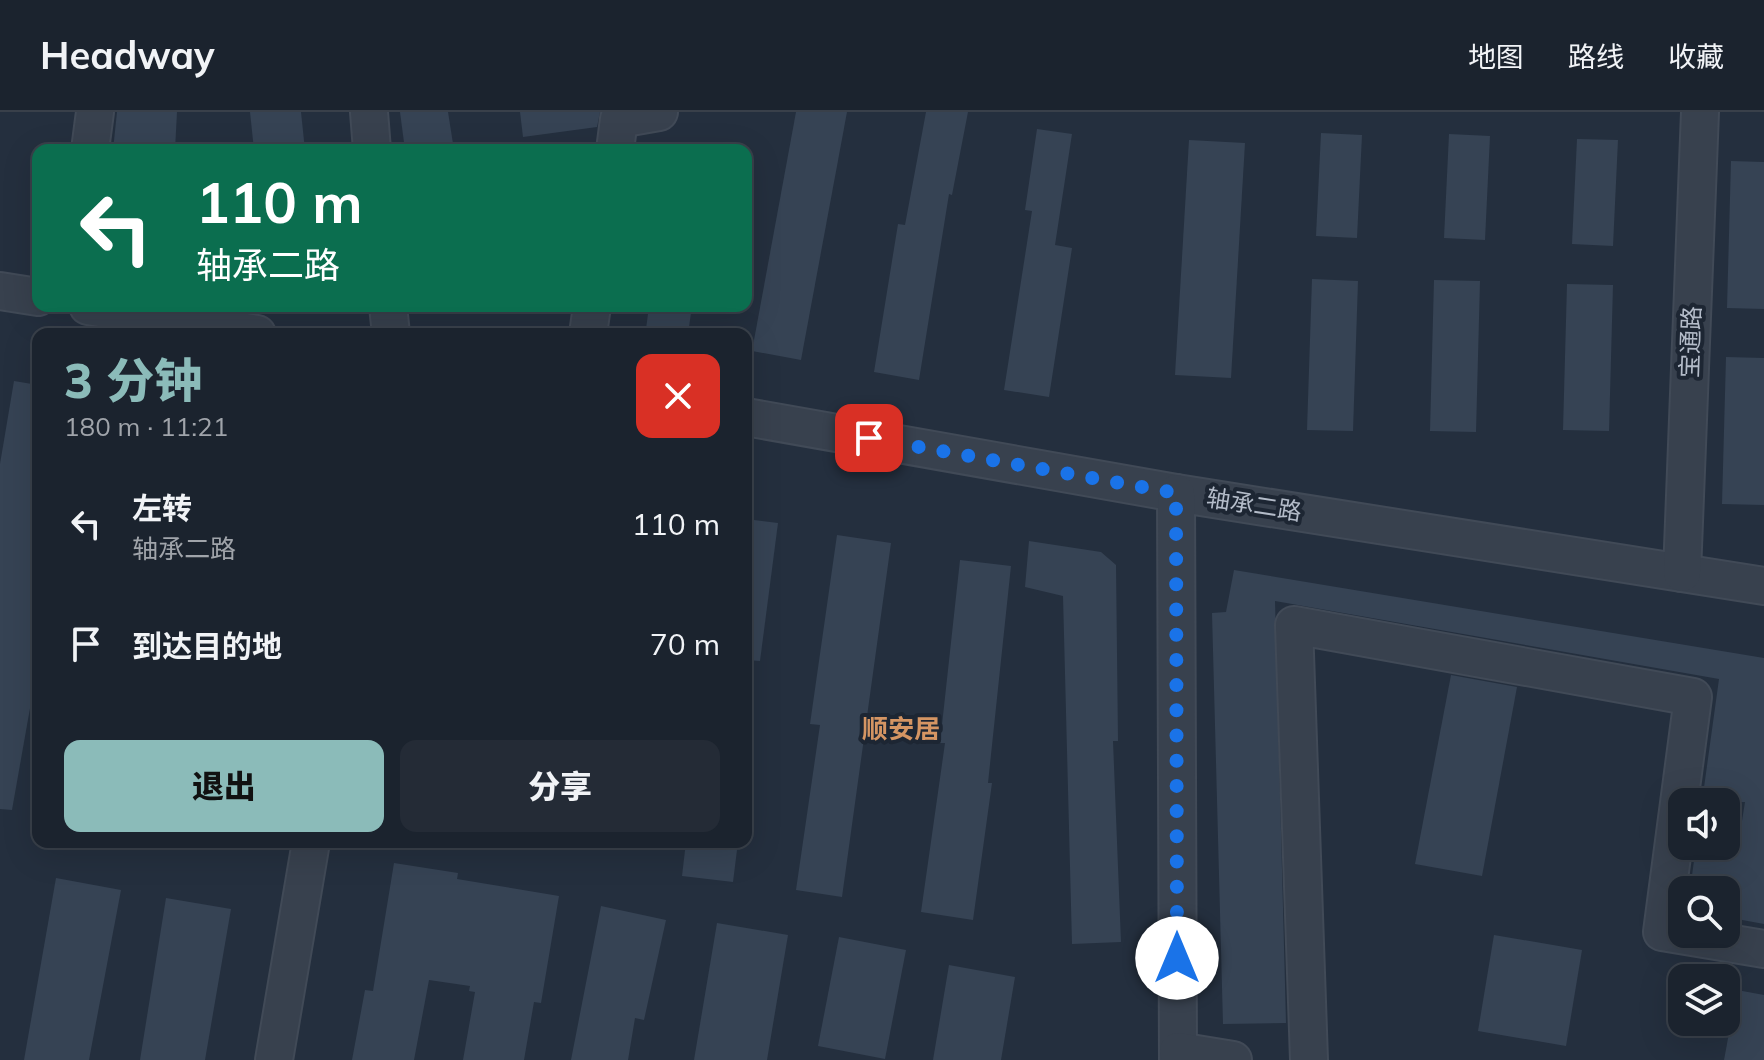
<!DOCTYPE html>
<html lang="zh">
<head>
<meta charset="utf-8">
<style>
  body { margin:0; font-family:Mulish,"Noto Sans SC",sans-serif; background:#242b36; color:#f1f3f6; height:100vh; display:flex; flex-direction:column; font-size:30px; white-space:nowrap }
  * { box-sizing:border-box; margin:0 }
  p { font-size:26px; color:#a0a4aa }
  .icon { flex:none; width:44px; height:44px; fill:none; stroke:currentColor; stroke-width:2; stroke-linecap:round; stroke-linejoin:round }
  .map { position:relative; flex:1; overflow:hidden }
  .side { position:absolute; left:32px; top:216px; width:720px; height:520px; display:flex; flex-direction:column; background:#1b232e; border-radius:16px; box-shadow:0 8px 32px #0002,0 0 0 2px #39404a }
  .side>* { flex:none }
  .hud { position:absolute; left:32px; top:32px; width:720px; height:168px; border-radius:16px; box-shadow:0 8px 32px #0002,0 0 0 2px #39404a; background:#0b6e4f; color:#fff; overflow:hidden }
  .tools { position:absolute; left:1668px; top:676px; display:grid; gap:16px }
  .tools a { display:grid; place-items:center; width:72px; height:72px; border-radius:16px; background:#1b232e; box-shadow:0 8px 32px #0002,0 0 0 2px #39404a; font-size:40px }
  .pin { position:absolute; display:grid; place-items:center; width:68px; height:68px; color:#fff; margin:-34px; border-radius:16px; box-shadow:0 4px 12px #0006 }
  .me { position:absolute; width:88px; margin:-44px; rotate:0deg; stroke-linejoin:round; filter:drop-shadow(0 0 6px #0008) }
  .turn { display:flex; align-items:center; gap:28px; height:168px; padding:0 32px; font-size:36px }
  .turn .icon { width:104px; height:104px; stroke-width:2.5 }
  .turn b { display:block; font-size:56px; line-height:68px }
  .round { display:grid; place-items:center; flex:none; width:84px; height:84px; border-radius:16px; background:#242b36 }
  .summary { display:flex; align-items:center; justify-content:space-between; height:136px; padding:0 32px }
  h1 { font-size:48px; font-weight:800; line-height:60px; color:#8bbbb9 }
  .button { display:flex; gap:16px; margin-top:auto; padding:16px 32px }
  .button a { flex:1; height:92px; border-radius:16px; background:#8bbbb9; color:#111; font-size:32px; font-weight:800; line-height:92px; text-align:center }
  .button a+a { background:#242b36; color:#f1f3f6 }
  ul { padding:0; list-style:none }
  li { display:flex; align-items:center; gap:24px; height:120px; padding:0 32px }
  li div { flex:1 }
  li b { display:block; font-size:30px }
  li em { font-style:normal }
  header { display:flex; align-items:center; gap:48px; box-sizing:border-box; height:112px; padding:0 40px; background:#1b232e; border-bottom:2px solid #39404a }
  header strong { font-size:38px }
  nav { display:flex; gap:44px; margin-inline-start:auto; font-size:28px }
  .map>svg:first-child { display:block }
</style>
</head>
<body>
<header>
<strong>Headway</strong>
<nav><a>地图</a><a>路线</a><a>收藏</a></nav>
</header>
<div class="map">
<svg width="1764" height="948" viewBox="0 0 1764 948">
  <rect width="100%" height="100%" fill="#242f3e"/>
  <g fill="#364354">
    <polygon points="117,0 177,0 175,38 113,38"/>
    <polygon points="250,0 301,0 305,38 254,38"/>
    <polygon points="400,0 448,0 454,38 405,38"/>
    <polygon points="520,0 600,0 597,15 523,25"/>
    <polygon points="796,0 847,0 801,248 752,239"/>
    <polygon points="926,0 968,0 952,83 949,82 919,268 874,260 898,112 905,113"/>
    <polygon points="1037,17 1072,22 1055,133 1072,136 1049,285 1004,278 1032,99 1025,98"/>
    <polygon points="1321,21 1362,23 1357,126 1316,124"/>
    <polygon points="1449,22 1490,24 1485,128 1444,126"/>
    <polygon points="1577,27 1618,28 1613,134 1572,132"/>
    <polygon points="1189,28 1245,31 1231,266 1175,263"/>
    <polygon points="1731,49 1764,50 1764,197 1727,196"/>
    <polygon points="1312,167 1358,169 1353,319 1307,318"/>
    <polygon points="1434,168 1480,169 1476,320 1430,319"/>
    <polygon points="1567,172 1613,173 1609,319 1563,318"/>
    <polygon points="649,194 692,194 688,222 646,217"/>
    <polygon points="1726,245 1764,246 1764,393 1722,392"/>
    <polygon points="14,269 38,273 38,551 12,698 0,697 0,352"/>
    <polygon points="746,407 778,411 760,549 746,548"/>
    <polygon points="837,423 891,431 842,785 796,778 820,613 810,612"/>
    <polygon points="1029,429 1101,440 1116,453 1118,629 1113,629 1121,830 1072,832 1063,484 1025,475"/>
    <polygon points="960,448 1011,454 988,671 992,671 973,808 921,800 945,631 940,631"/>
    <polygon points="1234,458 1764,546 1764,812 1726,805 1726,778 1690,778 1696,734 1738,734 1745,690 1702,690 1719,567 1275,489 1286,911 1223,912 1212,501 1226,500"/>
    <polygon points="1451,563 1517,575 1482,764 1415,752"/>
    <polygon points="686,730 738,730 733,770 682,764"/>
    <polygon points="394,751 458,761 457,767 559,784 541,891 534,890 524,948 463,948 475,880 469,879 470,874 429,868 414,948 352,948 365,878 373,879"/>
    <polygon points="56,766 121,778 89,948 24,948"/>
    <polygon points="166,786 231,797 205,948 140,948"/>
    <polygon points="601,794 666,808 644,908 635,906 628,948 571,948"/>
    <polygon points="717,811 788,823 767,948 694,948"/>
    <polygon points="1494,823 1582,838 1566,934 1478,919"/>
    <polygon points="839,825 906,838 885,947 818,934"/>
    <polygon points="949,853 1015,865 1001,948 933,948"/>
    <polygon points="1737,878 1764,883 1764,948 1724,948"/>
  </g>
  <g fill="none" stroke-linecap="round" stroke-linejoin="round">
    <defs>
      <g id="minor">
        <polyline points="369,0 372,38"/>
        <polyline points="90,38 95,0"/>
        <polyline points="615,38 619,7 659,0"/>
        <polyline points="0,179 38,185"/>
        <polyline points="88,194 257,222"/>
        <polyline points="388,194 391,222"/>
        <polyline points="588,222 592,194"/>
        <polyline points="746,305 1176,381 1764,474"/>
        <polyline points="1176,381 1178,948"/>
        <polyline points="1682,461 1700,0"/>
        <polyline points="1178,939 1233,948"/>
        <polyline points="274,948 311,730"/>
        <polyline points="1309,948 1294,513 1693,585 1662,820 1764,837"/>
      </g>
    </defs>
    <use href="#minor" stroke="#414a57" stroke-width="40"/>
    <use href="#minor" stroke="#38414e" stroke-width="36"/>
  </g>
  <g fill="none" stroke-linecap="round" stroke-linejoin="round">
    <polyline stroke="#1a73e8" stroke-width="14" stroke-dasharray="0 25.2" points="869,326 1176,381 1177,846"/>
  </g>
  <g text-anchor="middle" stroke-width="8" stroke-linejoin="round" paint-order="stroke">
    <g font-size="24" fill="#b4bcc9" stroke="#1d2633">
      <text transform="translate(1691 230) rotate(-88)" y="8">宝通路</text>
      <text transform="translate(1254 393) rotate(9)" y="8">轴承二路</text>
    </g>
    <g font-size="26" font-weight="bold" fill="#d59563" stroke="#1d2633">
      <text x="901" y="626">顺安居</text>
    </g>
  </g>
</svg>
<div class="tools">
<a><svg class="icon" aria-label="sound" viewBox="0 0 24 24"><path d="M4 9h4l5-4v14l-5-4H4zM17 9q2 3 0 6"/></svg></a>
<a><svg class="icon" aria-label="search" viewBox="0 0 24 24"><circle cx="10" cy="10" r="6"/><path d="M15 15l6 6"/></svg></a>
<a><svg class="icon" aria-label="layers" viewBox="0 0 24 24"><path d="M12 4l9 5-9 5-9-5zM3 14l9 5 9-5"/></svg></a>
</div>
<div class="pin" style="left:869px;top:326px;background:#d93025"><svg class="icon" aria-label="arrive" viewBox="0 0 24 24"><path d="M6 21V4h12l-3 4 3 4H6"/></svg></div>
<svg class="me" style="left:1177px;top:846px" viewBox="-20 -20 40 40"><circle r="19" fill="#fff"/><path d="M0-13L10 11 0 6-10 11z" fill="#1a73e8"/></svg>
<div class="hud">
<div class="turn"><svg class="icon" aria-label="left" viewBox="0 0 24 24"><path d="M17 20v-9H6M10 6l-5 5 5 5"/></svg><div><b>110 m</b>轴承二路</div></div>
</div>
<section class="side">
<div class="summary"><div><h1>3 分钟</h1><p>180 m · 11:21</p></div><a class="round" style="background:#d93025;color:#fff"><svg class="icon" aria-label="close" viewBox="0 0 24 24"><path d="M6 6l12 12M18 6L6 18"/></svg></a></div>
<ul>
<li><svg class="icon" aria-label="left" viewBox="0 0 24 24"><path d="M17 20v-9H6M10 6l-5 5 5 5"/></svg><div><b>左转</b><p>轴承二路</p></div><em>110 m</em></li>
<li><svg class="icon" aria-label="arrive" viewBox="0 0 24 24"><path d="M6 21V4h12l-3 4 3 4H6"/></svg><div><b>到达目的地</b></div><em>70 m</em></li>
</ul>
<div class="button"><a>退出</a><a>分享</a></div>
</section>
</div>
</body>
</html>
